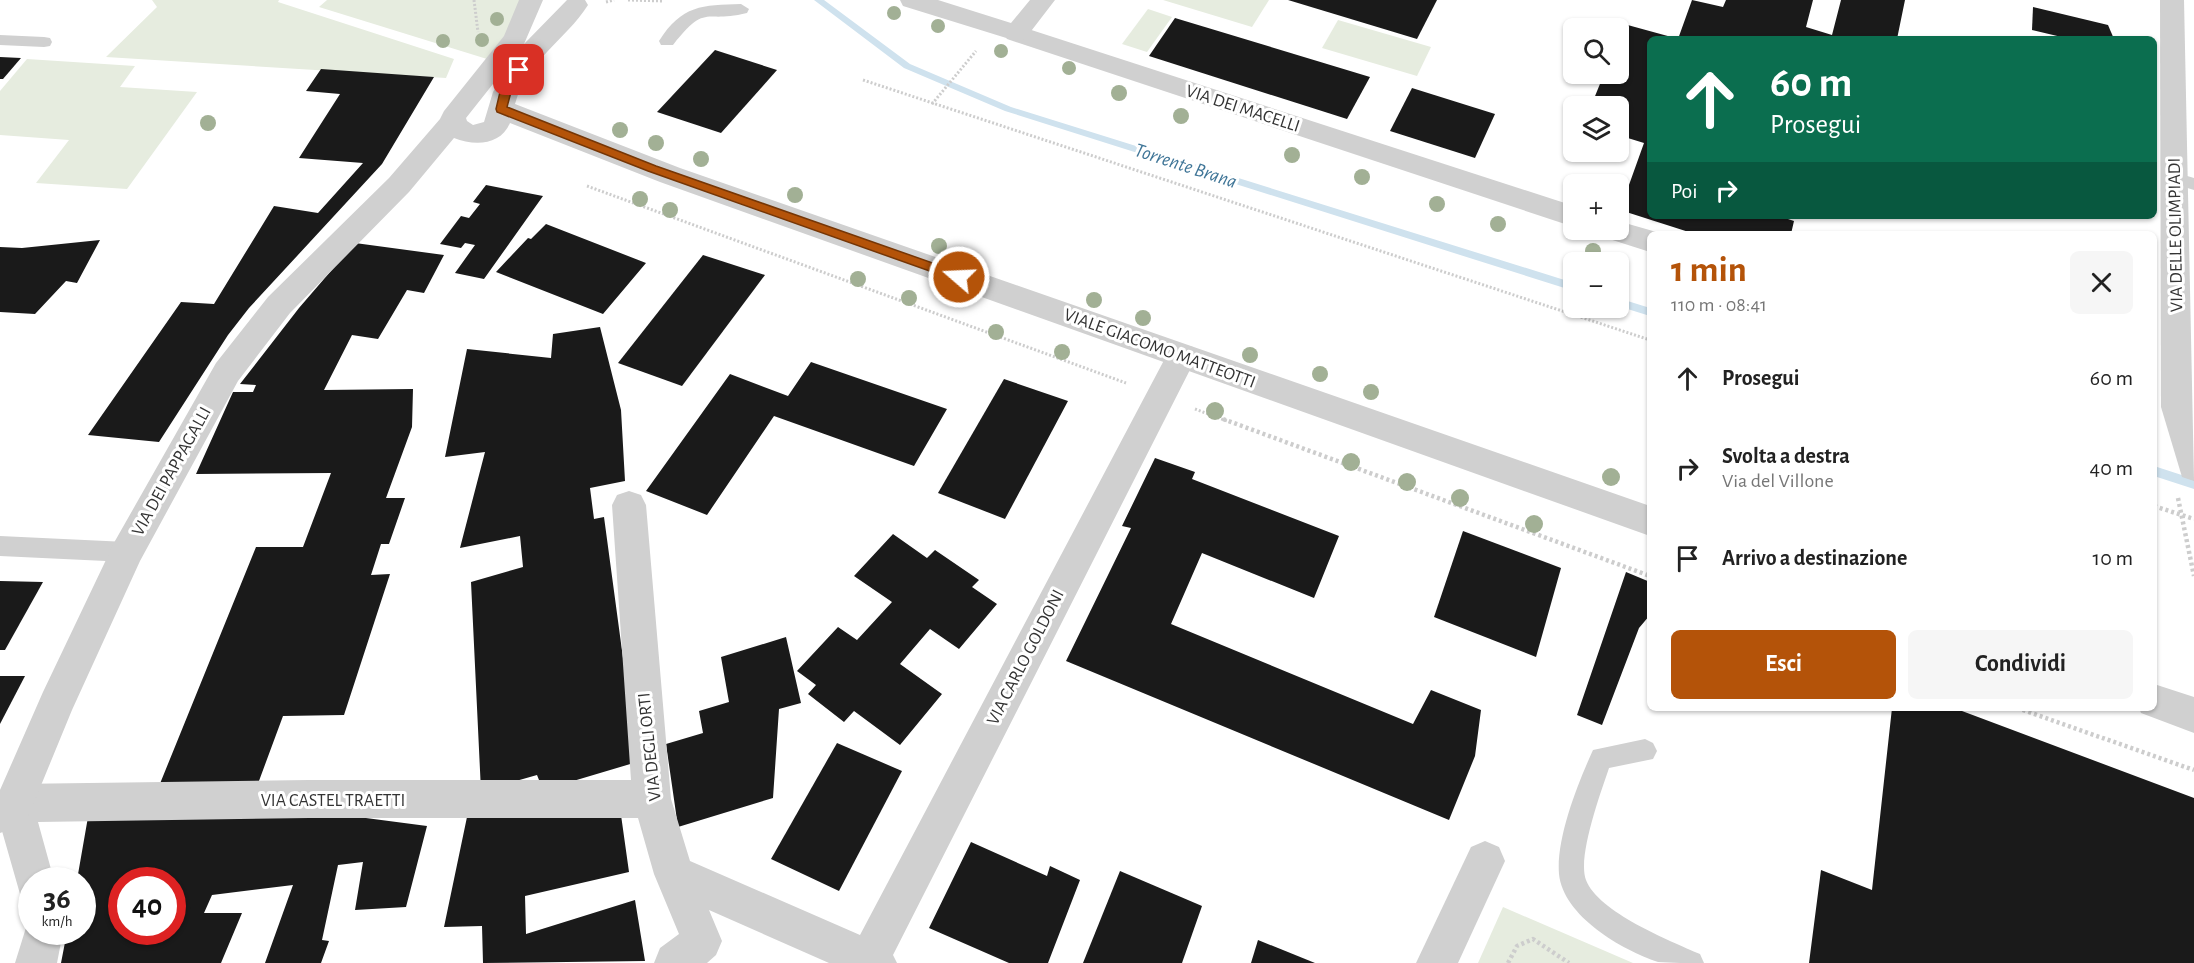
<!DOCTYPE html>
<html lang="it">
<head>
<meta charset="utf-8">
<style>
  body { margin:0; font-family:"Alegreya Sans",sans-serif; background:#f6f6f6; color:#222; height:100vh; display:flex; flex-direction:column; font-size:22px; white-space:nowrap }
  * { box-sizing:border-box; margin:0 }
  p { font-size:20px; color:#767676 }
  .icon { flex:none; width:33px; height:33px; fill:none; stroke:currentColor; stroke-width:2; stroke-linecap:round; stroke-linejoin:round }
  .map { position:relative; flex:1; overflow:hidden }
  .side { position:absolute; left:1647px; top:231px; width:510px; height:480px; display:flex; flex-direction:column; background:#fff; border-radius:9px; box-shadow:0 2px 4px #0004 }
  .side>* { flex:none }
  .guide { position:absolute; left:1647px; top:36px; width:510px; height:183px; border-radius:9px; box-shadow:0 2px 4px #0004; background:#0b6e4f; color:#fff; overflow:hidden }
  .tools { position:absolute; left:1563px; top:18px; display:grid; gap:12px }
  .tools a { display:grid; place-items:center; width:66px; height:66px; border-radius:9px; background:#fff; box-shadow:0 2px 4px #0004; font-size:30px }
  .speed { position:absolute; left:18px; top:867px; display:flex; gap:12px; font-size:30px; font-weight:700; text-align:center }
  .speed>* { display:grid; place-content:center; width:78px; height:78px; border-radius:50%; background:#fff; box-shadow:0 2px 4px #0004; line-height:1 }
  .speed small { font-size:15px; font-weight:400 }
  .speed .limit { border:9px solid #d22; background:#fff; color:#111 }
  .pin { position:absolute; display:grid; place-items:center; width:51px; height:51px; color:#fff; margin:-26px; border-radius:12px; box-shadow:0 3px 9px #0006 }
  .me { position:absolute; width:66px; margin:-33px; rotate:289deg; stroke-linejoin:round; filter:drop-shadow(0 0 4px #0008) }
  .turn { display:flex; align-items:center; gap:21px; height:126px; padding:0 24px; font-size:27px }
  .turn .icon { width:78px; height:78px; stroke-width:2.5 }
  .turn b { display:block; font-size:42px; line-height:51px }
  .then { display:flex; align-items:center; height:57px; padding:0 24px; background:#0003; gap:12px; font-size:22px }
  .round { display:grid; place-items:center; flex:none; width:63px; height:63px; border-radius:9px; background:#f6f6f6 }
  .overview { display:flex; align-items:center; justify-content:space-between; height:102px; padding:0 24px }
  h1 { font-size:36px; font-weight:700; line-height:45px; color:#b45309 }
  .cta { display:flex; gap:12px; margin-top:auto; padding:12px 24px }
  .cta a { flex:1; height:69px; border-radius:9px; background:#b45309; color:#fff; font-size:24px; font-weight:700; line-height:69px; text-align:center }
  .cta a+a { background:#f6f6f6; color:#222 }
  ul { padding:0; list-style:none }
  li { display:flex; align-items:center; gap:18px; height:90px; padding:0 24px }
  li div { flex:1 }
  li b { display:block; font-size:22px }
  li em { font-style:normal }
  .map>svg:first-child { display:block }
</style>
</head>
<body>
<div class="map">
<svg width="2194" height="963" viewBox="0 0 2194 963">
  <rect width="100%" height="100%" fill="#fff"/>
  <g fill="#e6ecdf">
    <polygon points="152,0 279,0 278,2 454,59 446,78 106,57 157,7"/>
    <polygon points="327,0 536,0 487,59 319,7"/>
    <polygon points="1163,0 1269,0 1252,27"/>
    <polygon points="1148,9 1172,17 1147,52 1122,44"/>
    <polygon points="1338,20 1431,47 1417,76 1322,48"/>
    <polygon points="27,59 135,66 120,87 197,92 127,189 36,183 69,140 0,135 0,91"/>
    <polygon points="1503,907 1633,963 1478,963"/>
  </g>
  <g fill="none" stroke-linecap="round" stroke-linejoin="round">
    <g fill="#cfe2ee" fill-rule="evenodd">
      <polygon points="814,0 824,0 910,64 1011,107 1574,283 1574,291 1005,111 904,68"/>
      <polygon points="1618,298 1650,308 1650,316 1618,306"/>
      <polygon points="2154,466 2194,479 2194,489 2154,476"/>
    </g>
  </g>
  <g fill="#1a1a1a" fill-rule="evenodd">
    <polygon points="1288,0 1437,0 1417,39"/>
    <polygon points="1692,0 1723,7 1726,0 1813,0 1806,27 1832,35 1841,0 1905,0 1897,39 1678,39"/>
    <polygon points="2033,7 2108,25 2114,39 2070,39 2032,30"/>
    <polygon points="1175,18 1370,77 1347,119 1149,56"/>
    <polygon points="1624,24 1675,38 1650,39 1650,216 1779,216 1794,221 1791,234 1695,234 1620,210 1644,143 1618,135 1618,106 1591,106 1604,74 1618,74 1618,37"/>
    <polygon points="715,50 777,70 721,133 657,112"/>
    <polygon points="0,57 21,58 3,79 0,79"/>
    <polygon points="321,69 434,77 382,164 249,308 228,335 159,442 88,435 181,302 214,304 274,206 318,213 363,163 299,158 340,94 306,91"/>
    <polygon points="1412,88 1495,114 1475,158 1390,131"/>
    <polygon points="486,185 543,196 484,279 455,273 475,245 465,243 461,248 440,244 461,216 469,218 480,204 473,202"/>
    <polygon points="546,224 646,263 603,314 496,272 528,238 531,239"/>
    <polygon points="100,240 77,283 66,281 35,314 0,312 0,247 22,248"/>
    <polygon points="355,243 444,255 424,293 407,290 378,339 352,335 324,390 413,389 412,427 386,498 405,498 389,544 381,544 371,575 390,574 344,715 283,716 256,789 157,791 256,547 303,547 331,473 196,474 233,392 253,392 256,385 240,384 299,308"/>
    <polygon points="703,255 765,275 682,386 618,363"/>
    <polygon points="600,327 621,410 625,481 590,488 594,519 604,517 637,762 543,790 537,775 481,791 471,582 523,567 520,536 460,548 485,452 445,457 467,349 551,358 553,334"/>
    <polygon points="811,362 947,409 914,466 774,416 707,515 646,491 730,374 788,396"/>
    <polygon points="1004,379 1068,401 1005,519 938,493"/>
    <polygon points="1155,458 1195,472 1192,479 1339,536 1314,598 1202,553 1171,624 1413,724 1431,690 1481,710 1475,756 1449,820 1066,661 1131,528 1122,526"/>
    <polygon points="1463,531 1561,568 1536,657 1434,617"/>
    <polygon points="893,534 927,558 935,550 979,580 972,587 997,604 959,649 930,629 900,664 942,694 900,745 854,711 844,722 808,694 816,685 797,671 838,627 857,640 892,602 854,576"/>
    <polygon points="1626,572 1650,582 1650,615 1639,628 1602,725 1577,715"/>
    <polygon points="0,581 43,582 5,650 0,650"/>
    <polygon points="786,637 801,703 779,709 773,798 678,827 666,744 703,733 699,711 729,702 721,657"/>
    <polygon points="0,676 25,676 0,724"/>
    <polygon points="1892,708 1954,708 2194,798 2194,963 1809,963 1821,870 1872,890"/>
    <polygon points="837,743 902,771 839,891 771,859"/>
    <path d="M343,815L427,826L406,907L355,910L363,862L338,865L322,940L329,941L321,963H265L293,885L212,895L204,913H242L221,963H61L67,932H82V880H77L88,817ZM122,880H172V932H122Z"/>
    <polygon points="621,815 629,872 525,896 526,934 635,900 645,961 483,963 482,926 444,927 467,817"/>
    <polygon points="971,842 1047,876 1050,866 1080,880 1048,963 1009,963 929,928"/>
    <polygon points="1120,871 1202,906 1182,963 1083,963"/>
    <polygon points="1258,940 1315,963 1251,963"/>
  </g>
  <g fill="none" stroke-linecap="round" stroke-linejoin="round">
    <g stroke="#cdcdcd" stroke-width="3" stroke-dasharray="2 2" stroke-linecap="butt">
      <polyline points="474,0 478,32"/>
      <polyline points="628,0 664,1"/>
      <polyline points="606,2 614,0"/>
      <polyline points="863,80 1650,340"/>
      <polyline points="932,104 976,51"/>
      <polyline points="587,186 1126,383"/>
      <polyline points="1195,409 1227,421"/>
    </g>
    <g stroke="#cdcdcd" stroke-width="4.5" stroke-dasharray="3 3" stroke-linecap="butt">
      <polyline points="1223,419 1650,576"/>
      <polyline points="2178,498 2194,576"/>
      <polyline points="2154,506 2194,519"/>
      <polyline points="2017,708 2194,770"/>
      <polyline points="1508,963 1517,946 1533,939 1569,963"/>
    </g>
    <g fill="#d0d0d0" fill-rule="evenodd">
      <path d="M741,4L749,9L747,13C704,24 707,2 673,45H661L659,41C682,5 702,5 741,4Z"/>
      <polygon points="0,35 44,37 50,38 52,42 50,46 44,47 0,45"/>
      <polygon points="2174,172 2194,178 2194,190 2168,182 2165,178 2168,174"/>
      <polygon points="0,536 127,542 135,545 138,552 135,559 127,562 0,556"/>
      <path d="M1645,739L1653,743L1657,751L1653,759L1609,768C1601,792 1577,857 1586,880C1598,912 1670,941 1700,954L1704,963C1690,963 1671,963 1658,962C1622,950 1563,916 1559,874C1556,838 1578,783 1593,750Z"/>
    </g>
    <g fill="#d0d0d0" fill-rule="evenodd">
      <polygon points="2160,0 2184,0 2194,481 2182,477 2161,407"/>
      <polygon points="1016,25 1574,206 1574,227 1007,39 1003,33 1007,27"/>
      <polygon points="1618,221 1660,233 1661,234 1650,234 1650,252 1603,237 1599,230 1618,230"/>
      <polygon points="1182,344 1193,347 1197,356 893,955 897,963 829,963 709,910 722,941 716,955 707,963 654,963 660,948 679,934 654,874 638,818 309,818 38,822 54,880 32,880 32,899 20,894 0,824 0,790 14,784 309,780 631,780 612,505 617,495 629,491 641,495 646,505 671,799 690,861 860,935 1171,347"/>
      <polygon points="1485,841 1499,847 1505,861 1458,963 1416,963 1471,847"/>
      <polygon points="32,916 32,932 63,932 57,963 15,963 29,918"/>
    </g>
    <g fill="#d0d0d0" fill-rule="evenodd">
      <path d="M519,0H543L524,44L567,0H585L588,5C565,41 528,59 515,104L680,168L1650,506V536L660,182L510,123C500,146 474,146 454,138L409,192L290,313L238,381L140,561L72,710L28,817L14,828L0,833V790L43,692L115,541L216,363L268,297L389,178L440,119L444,111L504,36ZM512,60L493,92L484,122L473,125L467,121L466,118Z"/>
      <polygon points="900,0 938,0 1011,23 1030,0 1055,0 1025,39 1016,41 903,6"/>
      <polygon points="2154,684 2194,697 2194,733 2141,713 2139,708 2154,708"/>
    </g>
  </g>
  <g fill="#a2b095">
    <circle cx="894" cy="13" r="7"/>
    <circle cx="497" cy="19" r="7"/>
    <circle cx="938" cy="26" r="7"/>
    <circle cx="482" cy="40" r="7"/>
    <circle cx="443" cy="41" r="7"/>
    <circle cx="1001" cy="51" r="7"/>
    <circle cx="1069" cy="68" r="7"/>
    <circle cx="1119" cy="93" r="8"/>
    <circle cx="1181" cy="116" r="8"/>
    <circle cx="208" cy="123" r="8"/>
    <circle cx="620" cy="130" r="8"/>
    <circle cx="656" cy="143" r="8"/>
    <circle cx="1292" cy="155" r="8"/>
    <circle cx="701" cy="159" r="8"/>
    <circle cx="1362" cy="177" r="8"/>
    <circle cx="795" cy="195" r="8"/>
    <circle cx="640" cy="199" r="8"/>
    <circle cx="1437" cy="204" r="8"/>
    <circle cx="670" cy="210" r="8"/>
    <circle cx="1498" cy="224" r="8"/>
    <circle cx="939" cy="246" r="8"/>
    <circle cx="1593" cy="251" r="8"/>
    <circle cx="858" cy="279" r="8"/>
    <circle cx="909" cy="298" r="8"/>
    <circle cx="1094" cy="300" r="8"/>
    <circle cx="1143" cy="318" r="8"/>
    <circle cx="996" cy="332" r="8"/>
    <circle cx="1062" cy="352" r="8"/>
    <circle cx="1250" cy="355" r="8"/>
    <circle cx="1320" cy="374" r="8"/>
    <circle cx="1371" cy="392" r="8"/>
    <circle cx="1215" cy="411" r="9"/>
    <circle cx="1351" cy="462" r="9"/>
    <circle cx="1611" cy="477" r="9"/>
    <circle cx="1407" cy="482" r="9"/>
    <circle cx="1460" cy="498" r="9"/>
    <circle cx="1534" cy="524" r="9"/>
  </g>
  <polygon fill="#b45309" stroke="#753606" stroke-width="1.5" points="519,66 524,70 511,92 507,107 656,166 964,274 965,277 964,280 955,280 648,171 497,112 496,109 500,92 515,68"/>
  <g text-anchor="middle" stroke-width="6" stroke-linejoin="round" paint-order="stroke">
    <g font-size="18" fill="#333" stroke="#fff">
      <text transform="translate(1243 108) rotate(18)" y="6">VIA DEI MACELLI</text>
      <text transform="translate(2175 235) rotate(-91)" y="6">VIA DELLE OLIMPIADI</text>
      <text transform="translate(1160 348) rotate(20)" y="6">VIALE GIACOMO MATTEOTTI</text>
      <text transform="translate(171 471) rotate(-61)" y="6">VIA DEI PAPPAGALLI</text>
      <text transform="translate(1025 657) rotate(-63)" y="6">VIA CARLO GOLDONI</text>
      <text transform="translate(649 747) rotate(-96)" y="6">VIA DEGLI ORTI</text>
      <text x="333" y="806">VIA CASTEL TRAETTI</text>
    </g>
    <g font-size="20" font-style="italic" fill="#3f7597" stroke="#fff">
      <text transform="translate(1186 165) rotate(18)" y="7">Torrente Brana</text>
    </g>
  </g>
</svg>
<div class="tools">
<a><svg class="icon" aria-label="search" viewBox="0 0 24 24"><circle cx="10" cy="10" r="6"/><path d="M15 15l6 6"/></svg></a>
<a><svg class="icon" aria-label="layers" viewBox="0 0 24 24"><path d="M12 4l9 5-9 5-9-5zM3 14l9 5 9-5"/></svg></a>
<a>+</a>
<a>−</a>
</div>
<div class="speed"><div>36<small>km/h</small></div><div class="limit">40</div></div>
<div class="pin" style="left:519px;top:70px;background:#d93025"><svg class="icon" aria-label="arrive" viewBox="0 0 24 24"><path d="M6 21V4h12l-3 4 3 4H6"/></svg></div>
<svg class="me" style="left:959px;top:277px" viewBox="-20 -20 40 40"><circle r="17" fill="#b45309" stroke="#fff" stroke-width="3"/><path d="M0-11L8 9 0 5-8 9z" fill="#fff"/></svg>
<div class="guide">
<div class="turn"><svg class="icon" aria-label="ahead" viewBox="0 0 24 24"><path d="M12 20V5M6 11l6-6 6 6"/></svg><div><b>60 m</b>Prosegui</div></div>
<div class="then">Poi<svg class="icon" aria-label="right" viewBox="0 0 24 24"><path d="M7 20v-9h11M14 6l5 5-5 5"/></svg></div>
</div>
<section class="side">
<div class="overview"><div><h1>1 min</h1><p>110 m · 08:41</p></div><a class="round"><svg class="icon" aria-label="close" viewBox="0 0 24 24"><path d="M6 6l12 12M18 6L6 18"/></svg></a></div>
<ul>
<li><svg class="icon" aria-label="ahead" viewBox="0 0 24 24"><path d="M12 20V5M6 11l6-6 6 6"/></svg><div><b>Prosegui</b></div><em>60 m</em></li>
<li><svg class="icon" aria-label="right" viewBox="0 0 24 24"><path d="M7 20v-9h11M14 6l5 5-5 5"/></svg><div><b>Svolta a destra</b><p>Via del Villone</p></div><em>40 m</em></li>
<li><svg class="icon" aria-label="arrive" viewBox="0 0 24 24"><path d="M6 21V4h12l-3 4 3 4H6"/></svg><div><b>Arrivo a destinazione</b></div><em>10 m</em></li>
</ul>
<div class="cta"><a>Esci</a><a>Condividi</a></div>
</section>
</div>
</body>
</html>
